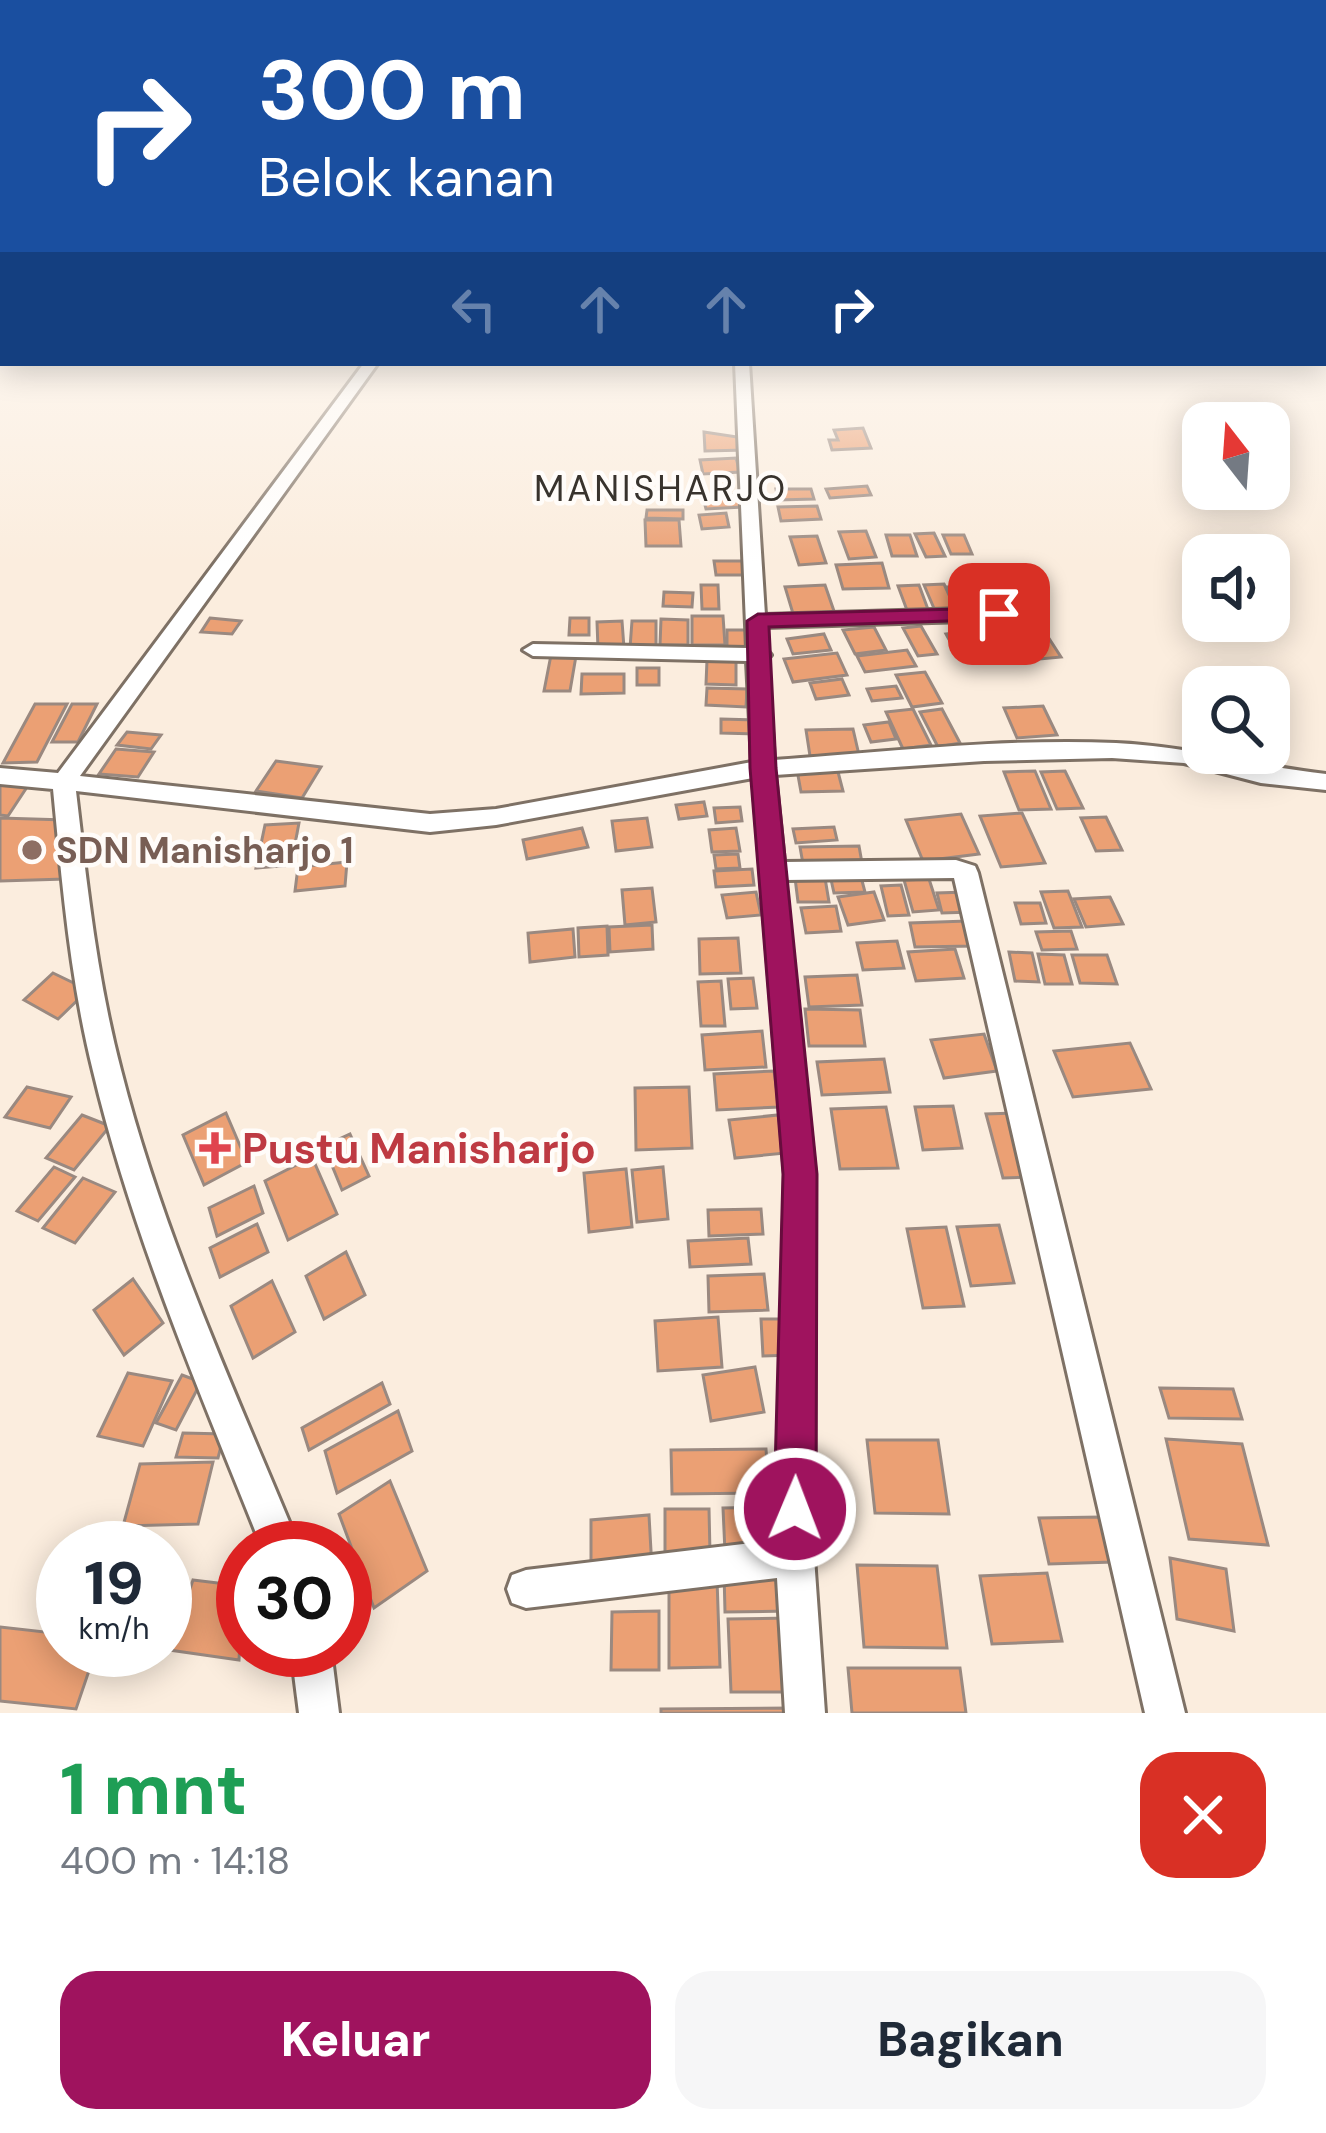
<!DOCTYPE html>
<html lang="id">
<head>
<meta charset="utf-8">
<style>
  body { margin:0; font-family:"DM Sans",sans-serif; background:#f6f6f7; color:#1f2937; height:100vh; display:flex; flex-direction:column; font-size:45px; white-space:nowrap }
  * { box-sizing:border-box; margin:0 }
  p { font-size:39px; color:#747a83 }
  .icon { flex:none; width:66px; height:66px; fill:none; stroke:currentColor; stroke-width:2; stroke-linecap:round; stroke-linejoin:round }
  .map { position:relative; height:1713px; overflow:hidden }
  .panel { display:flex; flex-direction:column; background:#fff; flex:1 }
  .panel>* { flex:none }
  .top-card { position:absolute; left:0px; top:0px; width:1326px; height:366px; box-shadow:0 6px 30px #0003; background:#1a4fa0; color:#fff; overflow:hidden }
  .needle { width:78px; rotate:343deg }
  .fabs { position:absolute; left:1182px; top:402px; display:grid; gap:24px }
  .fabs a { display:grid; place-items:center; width:108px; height:108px; border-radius:24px; background:#fff; box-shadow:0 6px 30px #0003; font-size:60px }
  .speed { position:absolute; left:36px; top:1521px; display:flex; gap:24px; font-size:60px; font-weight:700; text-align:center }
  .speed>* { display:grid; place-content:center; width:156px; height:156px; border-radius:50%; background:#fff; box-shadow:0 6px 30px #0003; line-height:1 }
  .speed small { font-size:30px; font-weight:400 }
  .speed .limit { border:18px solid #d22; background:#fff; color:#111 }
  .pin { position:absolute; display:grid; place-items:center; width:102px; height:102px; color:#fff; margin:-51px; border-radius:24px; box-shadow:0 6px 18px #0006 }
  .me { position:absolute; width:132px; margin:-66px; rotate:1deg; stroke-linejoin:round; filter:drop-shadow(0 0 9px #0008) }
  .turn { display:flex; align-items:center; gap:42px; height:252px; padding:0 60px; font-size:54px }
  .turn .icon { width:156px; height:156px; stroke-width:2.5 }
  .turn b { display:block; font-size:84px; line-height:102px }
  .lanes { display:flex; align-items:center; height:114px; padding:0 60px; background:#0003; justify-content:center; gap:60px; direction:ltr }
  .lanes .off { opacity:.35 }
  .round { display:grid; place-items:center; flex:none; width:126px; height:126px; border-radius:36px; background:#f6f6f7 }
  .summary { display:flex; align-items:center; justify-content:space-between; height:204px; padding:0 60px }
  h1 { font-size:72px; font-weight:800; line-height:90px; color:#1e9e55 }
  .cta { display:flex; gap:24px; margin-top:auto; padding:24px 60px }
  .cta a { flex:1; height:138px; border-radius:36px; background:#9f135e; color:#fff; font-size:48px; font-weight:800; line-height:138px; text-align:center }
  .cta a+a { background:#f6f6f7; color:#1f2937 }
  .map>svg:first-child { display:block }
</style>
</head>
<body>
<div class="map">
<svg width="1326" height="1713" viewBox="0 0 1326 1713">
  <rect width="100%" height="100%" fill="#fbedde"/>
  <g fill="#eba074" stroke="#9a8980" stroke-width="3">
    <polygon points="863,428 871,448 832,450 829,440 838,440 834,430"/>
    <polygon points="704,432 744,438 746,450 705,451"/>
    <polygon points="736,458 740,472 703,474 700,460"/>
    <polygon points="867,486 871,495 830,498 826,489"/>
    <polygon points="776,489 811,489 814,499 778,500"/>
    <polygon points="738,494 742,507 706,509 703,497"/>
    <polygon points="817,506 821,519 781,521 778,507"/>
    <polygon points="647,510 683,510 683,519 646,518"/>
    <polygon points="726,513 729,527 702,529 699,515"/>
    <polygon points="645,520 679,520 681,546 646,546"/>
    <polygon points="866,531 876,557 849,559 839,532"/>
    <polygon points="934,533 945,556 926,557 915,534"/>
    <polygon points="886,535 910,535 917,556 892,556"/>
    <polygon points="943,535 964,535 972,554 951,554"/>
    <polygon points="817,536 826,563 799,565 790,537"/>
    <polygon points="714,561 748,561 750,575 716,575"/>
    <polygon points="882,563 889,588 843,589 836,565"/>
    <polygon points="944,584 957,612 936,613 924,585"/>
    <polygon points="701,585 718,585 719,609 702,609"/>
    <polygon points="825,585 835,614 794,617 785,587"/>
    <polygon points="919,585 929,612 908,613 898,586"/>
    <polygon points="994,585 1005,611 981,611 970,586"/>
    <polygon points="948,587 966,587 976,610 957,610"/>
    <polygon points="664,592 693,593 692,607 663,606"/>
    <polygon points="692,616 723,616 725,645 692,645"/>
    <polygon points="210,618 241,621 232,634 201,632"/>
    <polygon points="570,618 589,618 589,635 569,635"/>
    <polygon points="1006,618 1024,644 1004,647 987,620"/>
    <polygon points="661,619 688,620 688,645 660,645"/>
    <polygon points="622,621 624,648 598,649 597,622"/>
    <polygon points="632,621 656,621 656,648 630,648"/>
    <polygon points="921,626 937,654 918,656 903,628"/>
    <polygon points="1041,626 1061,657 1040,659 1020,628"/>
    <polygon points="874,627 886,650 855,654 843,630"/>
    <rect x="727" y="630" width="23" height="21"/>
    <polygon points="981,630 992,647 956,652 946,634"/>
    <polygon points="824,634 831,650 793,654 787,639"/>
    <polygon points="907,650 916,666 865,672 857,656"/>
    <polygon points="837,653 847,675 793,682 784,659"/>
    <polygon points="551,655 576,656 570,691 544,691"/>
    <polygon points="707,660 736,661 736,685 706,684"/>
    <rect x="637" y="668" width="22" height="17"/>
    <polygon points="925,672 942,703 912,707 896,675"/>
    <polygon points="582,674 624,674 624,693 581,694"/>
    <polygon points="842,679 849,695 816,699 810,683"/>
    <polygon points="896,686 902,698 872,701 867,689"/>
    <polygon points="707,688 747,689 746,707 706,705"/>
    <polygon points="35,704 67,704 37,762 3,763"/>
    <polygon points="72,704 97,704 78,742 52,742"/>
    <polygon points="1043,706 1057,735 1017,738 1004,708"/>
    <polygon points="913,709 931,745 903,749 886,712"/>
    <polygon points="942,709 960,743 938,747 920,712"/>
    <polygon points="721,719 756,720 756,734 721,733"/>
    <polygon points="889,722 896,739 871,742 864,725"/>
    <polygon points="853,729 859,755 810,756 806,730"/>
    <polygon points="127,732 161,735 151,749 117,745"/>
    <polygon points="116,749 154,752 138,777 99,774"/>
    <polygon points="276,761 321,767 302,798 256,791"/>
    <polygon points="837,768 843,791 801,792 797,770"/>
    <polygon points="1035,771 1051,809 1019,810 1004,772"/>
    <polygon points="1065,771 1083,808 1057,809 1041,772"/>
    <polygon points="0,782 29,784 8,816 0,815"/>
    <polygon points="704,802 707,816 679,819 676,805"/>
    <polygon points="740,807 742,821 716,823 714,808"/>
    <polygon points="1022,813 1045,863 1001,867 980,816"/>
    <polygon points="961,814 979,854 923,861 906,820"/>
    <polygon points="1106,817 1122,850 1096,851 1081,818"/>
    <polygon points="0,818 65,820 65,879 0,881"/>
    <polygon points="647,818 652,847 616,851 612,821"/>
    <polygon points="299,823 291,865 256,868 265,825"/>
    <polygon points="834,827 837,840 796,843 793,829"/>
    <polygon points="582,828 588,847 527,859 523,840"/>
    <polygon points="736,828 740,851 712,852 709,830"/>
    <polygon points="859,846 862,863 803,864 800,847"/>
    <polygon points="738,854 740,868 716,869 714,855"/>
    <polygon points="347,862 345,886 295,891 298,867"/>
    <polygon points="752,869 754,885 716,887 714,871"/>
    <polygon points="860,873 865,892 834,893 830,875"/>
    <polygon points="795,878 825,878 829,902 798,902"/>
    <polygon points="929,879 939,910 913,912 904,880"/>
    <polygon points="901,885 909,915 888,916 881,886"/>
    <polygon points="652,888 656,922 625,925 622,890"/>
    <polygon points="1068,891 1082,927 1054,928 1041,892"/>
    <polygon points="756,892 761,915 727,918 722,895"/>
    <polygon points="874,892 884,920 848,925 838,897"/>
    <polygon points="966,892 972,912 942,913 937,893"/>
    <polygon points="1110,897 1123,924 1086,927 1074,899"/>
    <polygon points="1015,903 1040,903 1046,923 1021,924"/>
    <polygon points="836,906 841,931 806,933 801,908"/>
    <polygon points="967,921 974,946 915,947 910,923"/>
    <polygon points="652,925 653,949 610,952 609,927"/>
    <polygon points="607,926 608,955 579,957 578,928"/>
    <polygon points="573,929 575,957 530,962 528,933"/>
    <polygon points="1071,931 1077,949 1042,950 1036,932"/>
    <polygon points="738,938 741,973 700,974 699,939"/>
    <polygon points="897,941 904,968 863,970 857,943"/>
    <polygon points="955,949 964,978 916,981 908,952"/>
    <polygon points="1009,952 1032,953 1039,982 1015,981"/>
    <polygon points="1038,954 1064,955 1072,984 1045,984"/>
    <polygon points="1072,955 1107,955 1117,984 1080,983"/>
    <polygon points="53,973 88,990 58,1019 24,1000"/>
    <polygon points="857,975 862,1005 809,1007 805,977"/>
    <polygon points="753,978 757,1008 731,1009 728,979"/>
    <polygon points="721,981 725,1026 701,1026 698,982"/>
    <polygon points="805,1009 860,1010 865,1046 809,1046"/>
    <polygon points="762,1031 766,1067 705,1070 702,1035"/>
    <polygon points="984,1034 997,1071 944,1078 931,1040"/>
    <polygon points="1130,1043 1151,1089 1073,1097 1054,1051"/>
    <polygon points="884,1059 890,1092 822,1095 817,1062"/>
    <polygon points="774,1071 779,1107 717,1110 714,1074"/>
    <polygon points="27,1087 71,1097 50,1128 5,1117"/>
    <polygon points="689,1087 692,1148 636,1150 635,1088"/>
    <polygon points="953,1106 962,1148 923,1150 915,1107"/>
    <polygon points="886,1107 898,1168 840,1169 831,1109"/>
    <polygon points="226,1113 247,1162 204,1185 183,1135"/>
    <polygon points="1015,1113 1033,1177 1003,1178 986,1114"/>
    <polygon points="82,1115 110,1126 74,1170 46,1158"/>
    <polygon points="778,1115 786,1153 735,1158 729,1120"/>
    <polygon points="350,1134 369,1176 342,1190 324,1146"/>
    <polygon points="312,1157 337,1214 288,1240 265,1181"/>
    <polygon points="54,1167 75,1177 38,1221 17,1211"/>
    <polygon points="663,1167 668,1219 637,1222 632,1170"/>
    <polygon points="626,1169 632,1227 589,1232 584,1173"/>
    <polygon points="83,1178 115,1192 75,1243 43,1228"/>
    <polygon points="254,1186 263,1213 217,1236 209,1208"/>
    <polygon points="761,1209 763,1234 709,1236 708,1210"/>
    <polygon points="257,1224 268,1252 220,1277 210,1248"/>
    <polygon points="999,1225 1014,1283 971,1286 957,1227"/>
    <polygon points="946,1227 964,1306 923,1308 907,1229"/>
    <polygon points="748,1238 751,1264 690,1267 688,1241"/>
    <polygon points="346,1252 365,1295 324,1319 306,1276"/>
    <polygon points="764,1274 768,1310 709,1312 708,1276"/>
    <polygon points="133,1279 163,1323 124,1355 94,1310"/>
    <polygon points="272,1281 295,1332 253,1358 231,1306"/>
    <polygon points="718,1317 722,1367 658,1371 655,1321"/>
    <polygon points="761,1319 791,1319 794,1355 763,1356"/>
    <polygon points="755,1367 764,1412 711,1421 703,1375"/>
    <polygon points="128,1373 172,1381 143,1446 98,1436"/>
    <polygon points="182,1375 201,1382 176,1430 156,1423"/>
    <polygon points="382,1383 390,1404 309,1450 302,1428"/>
    <polygon points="1160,1388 1233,1389 1242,1419 1169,1418"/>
    <polygon points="398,1411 412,1451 337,1493 325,1451"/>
    <polygon points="183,1433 224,1434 218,1458 176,1457"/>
    <polygon points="1166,1439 1242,1444 1268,1545 1189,1539"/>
    <polygon points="867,1440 938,1440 949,1514 875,1513"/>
    <polygon points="766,1449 769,1493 672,1494 671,1450"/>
    <polygon points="213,1462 198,1524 123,1526 140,1464"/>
    <polygon points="390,1481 427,1571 374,1608 339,1514"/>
    <polygon points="782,1507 786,1552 725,1552 723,1508"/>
    <polygon points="665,1509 709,1509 710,1553 665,1553"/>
    <polygon points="649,1515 652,1569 591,1573 591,1520"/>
    <polygon points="1101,1517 1113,1562 1049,1564 1039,1518"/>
    <polygon points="1170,1558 1226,1569 1234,1631 1177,1619"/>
    <polygon points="857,1565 937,1566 947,1648 864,1647"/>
    <polygon points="724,1572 786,1572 789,1611 725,1612"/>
    <polygon points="1047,1573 1062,1641 992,1644 980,1576"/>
    <polygon points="717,1579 720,1667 669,1668 669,1580"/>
    <polygon points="193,1580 243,1586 239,1660 169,1650"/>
    <polygon points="659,1611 659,1670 611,1670 612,1612"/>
    <polygon points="788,1618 792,1692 731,1692 728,1619"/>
    <polygon points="0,1627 63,1634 63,1650 96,1650 76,1709 0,1701"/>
    <polygon points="848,1668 960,1668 966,1713 852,1713"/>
    <polygon points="791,1708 791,1713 661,1713 661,1709"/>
  </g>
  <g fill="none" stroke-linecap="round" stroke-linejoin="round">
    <defs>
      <g id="minor">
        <path d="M364,363H378L80,776L430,814L496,809L752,762L747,661L533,656L523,650L533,644L747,648L735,363H749L765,615L999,608L1009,614L999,620L765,627L767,650L771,655L767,660L774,760C887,752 1003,738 1116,743C1188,746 1254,766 1326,774V790L1261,783L1184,763L1112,758L984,761L775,775L784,862L956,860L975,866L978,873L1185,1713H1145L954,878L785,880L815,1175L814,1557L825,1713H785L777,1578L526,1608L512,1603L507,1589L512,1575L526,1570L776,1540L785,1175L753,778L496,825L430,832L76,791C87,885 97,979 121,1070C163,1235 235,1391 300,1548H262C200,1392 132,1235 93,1071C70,979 62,883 53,789L0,784V768L58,773Z"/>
        <polygon points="291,1650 331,1650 339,1713 299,1713"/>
      </g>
    </defs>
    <use href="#minor" stroke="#7e7165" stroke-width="6"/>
    <use href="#minor" fill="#fff" fill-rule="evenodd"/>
  </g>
  <linearGradient id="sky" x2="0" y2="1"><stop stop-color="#6ebfe0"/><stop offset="0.57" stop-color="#fdf7f0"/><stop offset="1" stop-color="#fdf7f0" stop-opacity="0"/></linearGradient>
  <rect width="1326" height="564" fill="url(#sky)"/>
  <polygon fill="#9f135e" stroke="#670c3d" stroke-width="3" points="999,608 1007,609 1007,619 769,627 776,768 817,1174 816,1509 810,1524 795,1530 780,1524 774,1509 783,1174 750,768 747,621 758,614"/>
  <circle fill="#8d6e63" stroke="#fffcf9" stroke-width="4.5" cx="32" cy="850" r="12"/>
  <path fill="#e0444e" stroke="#fffcf9" stroke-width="4.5" d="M209 1130h12v12h12v12h-12v12h-12v-12h-12v-12h12z"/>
  <g text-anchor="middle" stroke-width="9" stroke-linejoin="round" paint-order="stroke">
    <g font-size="36" letter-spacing="3" fill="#38332d" stroke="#fffcf9">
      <text x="661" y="501">MANISHARJO</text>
    </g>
    <g font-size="36" font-weight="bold" fill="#785e54" stroke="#fffcf9" text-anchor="start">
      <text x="56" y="863">SDN Manisharjo 1</text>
    </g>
    <g font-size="42" font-weight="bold" fill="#be3a42" stroke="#fffcf9" text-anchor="start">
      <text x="242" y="1163">Pustu Manisharjo</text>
    </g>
  </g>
</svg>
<div class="fabs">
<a><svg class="needle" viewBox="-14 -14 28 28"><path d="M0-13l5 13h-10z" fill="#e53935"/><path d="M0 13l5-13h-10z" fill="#747a83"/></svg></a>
<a><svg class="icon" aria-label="sound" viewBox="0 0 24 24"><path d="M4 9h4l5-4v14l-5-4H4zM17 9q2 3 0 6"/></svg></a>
<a><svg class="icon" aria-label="search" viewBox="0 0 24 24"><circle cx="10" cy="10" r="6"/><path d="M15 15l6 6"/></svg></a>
</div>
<div class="speed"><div>19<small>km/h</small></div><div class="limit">30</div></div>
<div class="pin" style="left:999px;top:614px;background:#d93025"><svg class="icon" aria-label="arrive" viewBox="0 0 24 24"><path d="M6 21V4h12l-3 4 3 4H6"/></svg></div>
<svg class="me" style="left:795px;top:1509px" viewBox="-20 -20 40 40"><circle r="17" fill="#9f135e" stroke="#fff" stroke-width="3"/><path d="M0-11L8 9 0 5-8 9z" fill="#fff"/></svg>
<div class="top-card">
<div class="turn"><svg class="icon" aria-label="right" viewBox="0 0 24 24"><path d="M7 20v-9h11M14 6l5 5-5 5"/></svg><div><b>300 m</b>Belok kanan</div></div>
<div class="lanes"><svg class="icon off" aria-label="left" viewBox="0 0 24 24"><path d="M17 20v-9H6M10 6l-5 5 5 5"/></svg><svg class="icon off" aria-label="ahead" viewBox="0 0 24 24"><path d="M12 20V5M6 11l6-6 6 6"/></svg><svg class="icon off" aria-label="ahead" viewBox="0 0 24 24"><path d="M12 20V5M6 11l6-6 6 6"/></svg><svg class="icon" aria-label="right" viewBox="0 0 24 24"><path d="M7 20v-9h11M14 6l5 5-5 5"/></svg></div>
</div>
</div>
<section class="panel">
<div class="summary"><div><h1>1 mnt</h1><p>400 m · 14:18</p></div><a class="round" style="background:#d93025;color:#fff"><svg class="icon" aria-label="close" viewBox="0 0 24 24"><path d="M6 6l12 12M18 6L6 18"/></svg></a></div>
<div class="cta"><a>Keluar</a><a>Bagikan</a></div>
</section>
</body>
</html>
